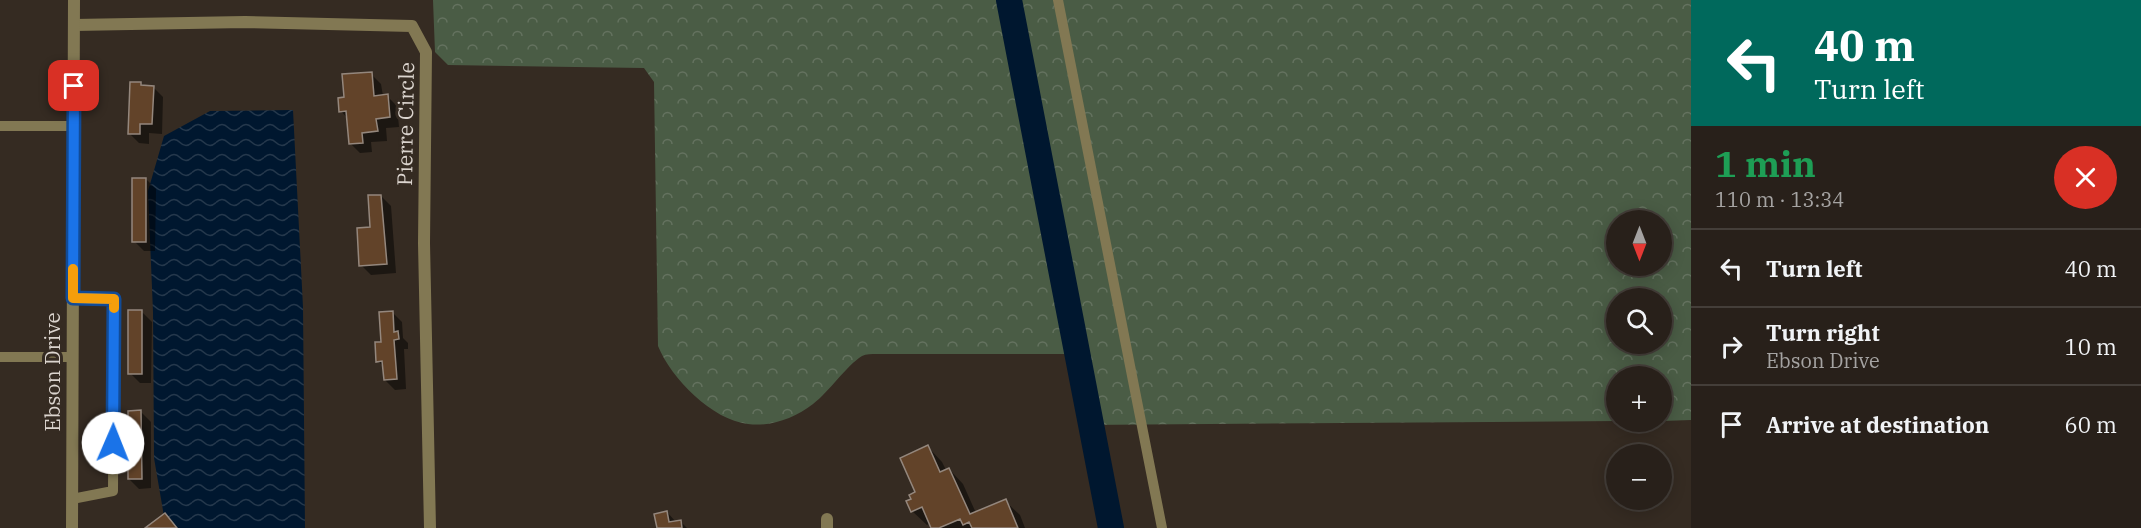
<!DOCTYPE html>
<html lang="en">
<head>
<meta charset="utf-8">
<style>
  body { margin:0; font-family:"IBM Plex Serif",serif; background:#342d27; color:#f1f3f6; height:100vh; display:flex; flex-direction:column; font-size:22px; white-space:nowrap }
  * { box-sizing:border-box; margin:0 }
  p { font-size:20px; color:#a5a3a2 }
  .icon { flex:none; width:33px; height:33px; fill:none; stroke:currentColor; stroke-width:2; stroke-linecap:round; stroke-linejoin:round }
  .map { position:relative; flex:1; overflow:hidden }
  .sheet { display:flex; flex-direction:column; background:#28201a; width:450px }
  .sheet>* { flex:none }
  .guide { background:#00695c; color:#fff; overflow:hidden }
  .needle { width:39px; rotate:180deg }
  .tools { position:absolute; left:1606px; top:210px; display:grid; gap:12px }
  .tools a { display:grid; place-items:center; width:66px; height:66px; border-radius:50%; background:#28201a; box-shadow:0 3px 15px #0003,0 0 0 2px #443e39; font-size:30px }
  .pin { position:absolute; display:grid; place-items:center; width:51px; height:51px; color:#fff; margin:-26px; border-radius:12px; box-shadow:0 3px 9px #0006 }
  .me { position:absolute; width:66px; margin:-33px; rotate:1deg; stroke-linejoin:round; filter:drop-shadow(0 0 4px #0008) }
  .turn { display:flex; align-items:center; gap:21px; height:126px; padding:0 24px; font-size:27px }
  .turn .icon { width:78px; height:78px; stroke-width:2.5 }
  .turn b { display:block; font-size:42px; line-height:51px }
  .round { display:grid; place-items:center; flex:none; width:63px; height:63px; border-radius:32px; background:#342d27 }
  .summary { display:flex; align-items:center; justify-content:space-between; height:102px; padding:0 24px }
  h1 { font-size:36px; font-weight:800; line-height:45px; color:#1e9e55 }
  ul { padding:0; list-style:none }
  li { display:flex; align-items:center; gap:18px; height:78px; padding:0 24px; border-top:2px solid #443e39 }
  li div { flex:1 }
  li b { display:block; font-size:22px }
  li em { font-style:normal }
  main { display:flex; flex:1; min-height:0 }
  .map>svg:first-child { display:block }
</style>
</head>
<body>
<main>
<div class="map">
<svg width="1691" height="528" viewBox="0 0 1691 528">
  <defs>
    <pattern id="forest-crowns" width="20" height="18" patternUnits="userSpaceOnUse" patternTransform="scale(1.5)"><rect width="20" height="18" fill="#4a5c45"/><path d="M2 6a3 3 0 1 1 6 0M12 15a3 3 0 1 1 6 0" fill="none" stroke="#64725f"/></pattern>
    <pattern id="water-waves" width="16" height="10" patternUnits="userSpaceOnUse" patternTransform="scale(1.5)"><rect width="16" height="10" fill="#00172f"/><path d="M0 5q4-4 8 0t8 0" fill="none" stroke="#25384c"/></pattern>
  </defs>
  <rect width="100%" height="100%" fill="#352b22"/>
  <path fill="url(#forest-crowns)" fill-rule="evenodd" d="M433,0H1691V420L1662,421V376H1617V421L1083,425L1067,354H876C872,354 866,354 862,356C846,366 829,392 813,404C795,418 771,427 748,424C712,420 671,378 658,346L654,82L644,68L448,65L435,52ZM1617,220H1662V266H1617ZM1617,298H1662V344H1617Z"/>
  <polygon fill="url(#water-waves)" points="293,110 303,307 305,528 166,528 154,458 153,312 148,191 164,136 210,111"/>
  <g fill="#0007">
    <polygon points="371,74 381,84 383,96 387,96 397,106 399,127 386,128 387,141 371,142 372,152 360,153 350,143 348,119 341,111 346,99"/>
    <polygon points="140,83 144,87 153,87 163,97 162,134 149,133 149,144 139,143 129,133"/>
    <polygon points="146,179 156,189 155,251 144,251 134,241"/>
    <polygon points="381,196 391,206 396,273 371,275 361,265"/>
    <polygon points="142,312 152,322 151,383 140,383 130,373"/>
    <polygon points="392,312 402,322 403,338 408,343 408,349 404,349 406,389 395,390 385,380 384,367 378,361"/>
    <polygon points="141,412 151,422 151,488 139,489 129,479"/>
    <polygon points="928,447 942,462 946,470 949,469 963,484 976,513 1005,501 1020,515 1025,528 932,528 930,523 927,525 912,511"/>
    <polygon points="667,512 676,522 680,521 687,528 658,528"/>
  </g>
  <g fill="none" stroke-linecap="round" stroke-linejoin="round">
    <polyline stroke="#00172f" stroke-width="26" points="1009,0 1111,528"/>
  </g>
  <g fill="#624329" stroke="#94877d" stroke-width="1.5">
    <polygon points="372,72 374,96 388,94 390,117 376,119 378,131 362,133 363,143 349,144 346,111 339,112 338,98 344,97 342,74"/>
    <polygon points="130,82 141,82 141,85 154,86 152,124 140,124 140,134 128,134"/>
    <rect x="132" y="178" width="14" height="64"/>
    <polygon points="368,195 381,195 387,264 359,266 357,228 370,227"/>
    <rect x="128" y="310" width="14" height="64"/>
    <polygon points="393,311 394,332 398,331 399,339 394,340 397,379 384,380 382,361 376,362 375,342 381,342 379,312"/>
    <polygon points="141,410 142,479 128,479 128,411"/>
    <polygon points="928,445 940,472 949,468 970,514 1006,499 1018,528 972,528 969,522 963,525 960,519 939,528 931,528 922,507 911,512 906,501 911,499 909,495 915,492 900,458"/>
    <polygon points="667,511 669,522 681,520 682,528 657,528 654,514"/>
    <polygon points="165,513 177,528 145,528"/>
  </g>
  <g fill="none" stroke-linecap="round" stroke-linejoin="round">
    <g stroke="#827853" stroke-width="10">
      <polyline points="1058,0 1162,528"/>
      <polyline points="0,126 73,126"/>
      <polyline points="0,357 72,357"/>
      <polyline points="72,499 113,491 114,299 73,298"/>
    </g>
    <g stroke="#827853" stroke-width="12">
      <polyline points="74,25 245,22 412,26 426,52 424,243 430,528"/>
      <polyline points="72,528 74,0"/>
      <polyline points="827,528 827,519"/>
    </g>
  </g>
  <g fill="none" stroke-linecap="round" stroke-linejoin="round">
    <defs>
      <polyline id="route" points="74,86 73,298 114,299 113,443"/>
    </defs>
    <use href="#route" stroke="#114b97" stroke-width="15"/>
    <use href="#route" stroke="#1a73e8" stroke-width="10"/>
    <polyline stroke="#f59e0b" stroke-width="10" points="73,269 73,298 114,299 114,308"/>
  </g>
  <g text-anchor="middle" stroke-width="6" stroke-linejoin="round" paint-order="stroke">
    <g font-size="21" fill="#dbd4ce" stroke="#352b22">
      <text transform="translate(406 124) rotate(-89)" y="7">Pierre Circle</text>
      <text transform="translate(53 372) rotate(-90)" y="7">Ebson Drive</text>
    </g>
  </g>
</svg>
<div class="tools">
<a><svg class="needle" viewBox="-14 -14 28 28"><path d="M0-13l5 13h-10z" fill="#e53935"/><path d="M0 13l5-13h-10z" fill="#a5a3a2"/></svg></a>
<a><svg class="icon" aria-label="search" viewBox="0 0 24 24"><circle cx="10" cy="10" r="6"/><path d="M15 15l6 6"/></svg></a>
<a>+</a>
<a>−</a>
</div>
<div class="pin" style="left:74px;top:86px;background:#d93025"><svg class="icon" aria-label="arrive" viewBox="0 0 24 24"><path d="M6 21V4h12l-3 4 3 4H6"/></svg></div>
<svg class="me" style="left:113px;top:443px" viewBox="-20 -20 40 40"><circle r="19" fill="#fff"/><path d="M0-13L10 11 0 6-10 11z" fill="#1a73e8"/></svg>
</div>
<section class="sheet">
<div class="guide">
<div class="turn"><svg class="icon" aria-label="left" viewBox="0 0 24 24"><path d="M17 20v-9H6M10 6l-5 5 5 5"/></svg><div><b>40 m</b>Turn left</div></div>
</div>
<div class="summary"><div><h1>1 min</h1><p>110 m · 13:34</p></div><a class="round" style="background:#d93025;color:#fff"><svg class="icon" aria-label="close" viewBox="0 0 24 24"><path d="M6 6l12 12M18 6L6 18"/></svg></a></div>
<ul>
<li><svg class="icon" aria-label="left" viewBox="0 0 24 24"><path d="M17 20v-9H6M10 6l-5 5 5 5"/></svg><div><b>Turn left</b></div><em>40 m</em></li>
<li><svg class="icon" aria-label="right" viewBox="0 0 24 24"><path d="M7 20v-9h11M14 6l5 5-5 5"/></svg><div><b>Turn right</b><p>Ebson Drive</p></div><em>10 m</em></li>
<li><svg class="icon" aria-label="arrive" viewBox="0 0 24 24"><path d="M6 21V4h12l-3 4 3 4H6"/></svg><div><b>Arrive at destination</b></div><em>60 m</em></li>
</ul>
</section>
</main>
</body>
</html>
